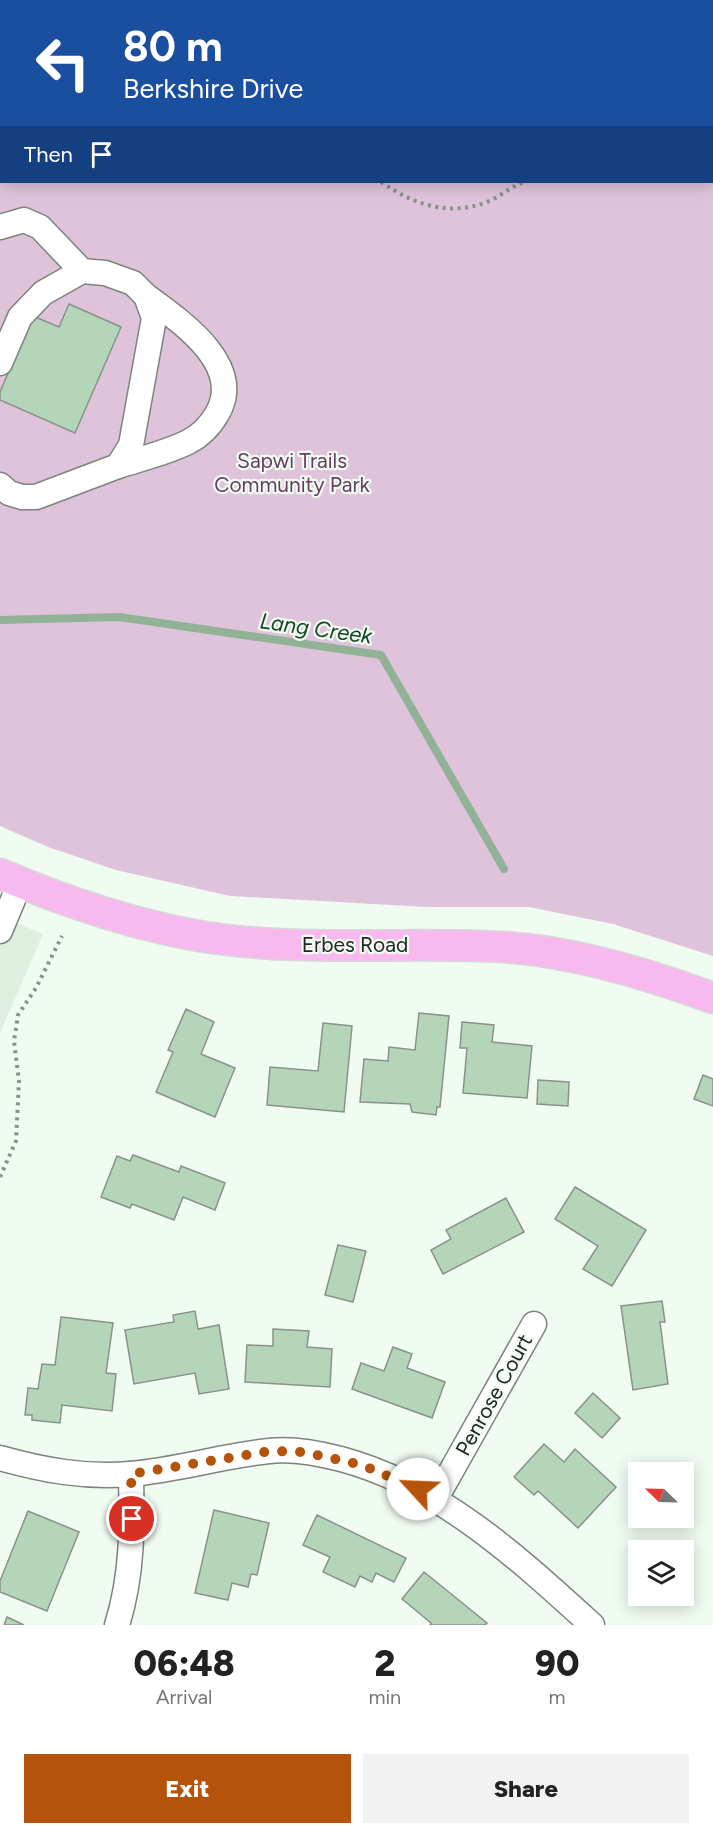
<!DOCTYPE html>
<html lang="en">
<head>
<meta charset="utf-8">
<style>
  body { margin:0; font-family:Figtree,sans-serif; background:#f2f2f2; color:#222; height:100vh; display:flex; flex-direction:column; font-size:22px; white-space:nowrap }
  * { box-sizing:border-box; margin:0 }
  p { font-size:20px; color:#767676 }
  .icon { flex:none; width:33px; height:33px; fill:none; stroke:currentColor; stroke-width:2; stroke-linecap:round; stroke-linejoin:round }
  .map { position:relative; height:1625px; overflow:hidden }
  .panel { display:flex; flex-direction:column; background:#fff; flex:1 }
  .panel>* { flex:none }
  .guide { position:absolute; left:0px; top:0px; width:714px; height:183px; box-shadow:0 3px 15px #0003; background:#1a4fa0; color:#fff; overflow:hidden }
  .needle { width:39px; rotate:293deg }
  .controls { position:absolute; left:628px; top:1462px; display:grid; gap:12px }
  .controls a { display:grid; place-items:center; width:66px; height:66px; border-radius:0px; background:#fff; box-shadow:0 3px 15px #0003; font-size:30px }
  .pin { position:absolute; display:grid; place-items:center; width:51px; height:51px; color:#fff; margin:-26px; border:3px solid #fff; border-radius:50%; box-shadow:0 2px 6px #0007 }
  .me { position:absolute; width:66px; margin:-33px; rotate:295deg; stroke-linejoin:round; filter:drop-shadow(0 0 4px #0008) }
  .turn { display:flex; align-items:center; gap:21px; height:126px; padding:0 24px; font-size:27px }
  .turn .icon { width:78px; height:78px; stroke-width:2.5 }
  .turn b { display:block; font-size:42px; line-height:51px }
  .then { display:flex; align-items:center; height:57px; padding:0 24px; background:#0003; gap:12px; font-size:22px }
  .eta { display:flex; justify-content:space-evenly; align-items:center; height:102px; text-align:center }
  .eta b { font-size:36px; font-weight:800; line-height:42px }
  .action { display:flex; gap:12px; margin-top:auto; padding:12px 24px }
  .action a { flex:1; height:69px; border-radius:0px; background:#b45309; color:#fff; font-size:24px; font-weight:800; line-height:69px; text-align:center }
  .action a+a { background:#f2f2f2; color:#222 }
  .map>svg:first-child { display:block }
</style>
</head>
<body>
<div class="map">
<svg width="713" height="1625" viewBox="0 0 713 1625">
  <rect width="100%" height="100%" fill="#f0fbf1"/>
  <polygon fill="#dff0e1" points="0,916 43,934 0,1033"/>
  <path fill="#dfc3da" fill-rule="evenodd" d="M0,0H713V956L613,924L529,907H426L230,896L116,870L48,847L0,826ZM2,2H712V182H2Z"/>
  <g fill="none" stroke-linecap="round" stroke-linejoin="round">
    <polyline stroke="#92b297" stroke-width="8" points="0,620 119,617 381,655 504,869"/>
  </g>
  <g fill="#b4d5b8" stroke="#89938a" stroke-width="1.5">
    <polygon points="69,304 121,327 75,433 0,400 0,392 33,316 59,327"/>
    <polygon points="186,1009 214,1022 201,1054 235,1068 215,1117 156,1092 173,1052 168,1050"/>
    <polygon points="419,1013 449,1016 440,1107 437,1107 436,1115 412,1112 410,1104 360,1102 364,1059 388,1061 389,1047 415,1050"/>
    <polygon points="462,1022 494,1025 492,1042 532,1046 527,1098 463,1093 467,1048 460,1048"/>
    <polygon points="323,1023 352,1026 344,1112 267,1105 270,1067 318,1071"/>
    <polygon points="703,1075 713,1079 713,1106 694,1099"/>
    <polygon points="538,1080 569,1082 568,1106 537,1104"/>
    <polygon points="133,1155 179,1172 181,1166 225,1183 215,1210 183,1197 174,1220 132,1204 130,1208 101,1197 117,1156 130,1161"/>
    <polygon points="575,1187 646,1230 612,1286 583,1269 598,1246 555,1219"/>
    <polygon points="506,1198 524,1232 443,1274 431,1250 451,1239 446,1230"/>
    <polygon points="338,1245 366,1251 353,1302 325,1295"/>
    <polygon points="662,1301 665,1322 660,1322 668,1384 633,1390 621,1306"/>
    <polygon points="195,1311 198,1329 219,1325 229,1389 199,1394 195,1373 134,1384 125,1330 174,1322 173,1315"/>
    <polygon points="61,1317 113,1323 106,1373 116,1374 112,1411 62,1405 60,1423 32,1420 32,1415 25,1415 28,1388 38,1389 42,1364 55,1365"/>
    <polygon points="273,1329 309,1331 307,1347 332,1349 330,1387 245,1382 247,1345 273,1346"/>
    <polygon points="393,1347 412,1354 407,1368 445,1382 432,1418 352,1389 361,1363 384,1371"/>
    <polygon points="593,1393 620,1418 602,1438 575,1413"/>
    <polygon points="544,1444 564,1462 575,1449 616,1487 578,1528 538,1491 534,1495 514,1477"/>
    <polygon points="214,1510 269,1523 257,1575 251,1574 248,1587 232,1583 228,1600 195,1593"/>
    <polygon points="28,1511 79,1532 47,1611 0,1592 0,1581"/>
    <polygon points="317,1515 406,1558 394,1582 376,1573 372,1582 360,1576 355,1587 323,1572 330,1557 303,1545"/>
    <polygon points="424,1572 487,1623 485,1625 430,1625 431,1623 402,1599"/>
    <polygon points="7,1617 24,1625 4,1625"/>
  </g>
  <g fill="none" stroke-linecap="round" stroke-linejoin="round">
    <defs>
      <g id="minor">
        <polyline points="0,227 24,220 40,227 82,271"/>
        <polyline points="0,363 20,317 43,293 82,271 105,273 133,283 146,296 154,318 131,445 118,466 36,497 22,497 9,493 0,485"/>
        <path d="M118,466C140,459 166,453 188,442C200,436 210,426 217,414C246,365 180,321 146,296"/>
        <polyline points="0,931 20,883"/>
        <path d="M0,1458C43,1470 85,1478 130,1474C177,1470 222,1456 269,1451C292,1448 318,1453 341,1459C441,1486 517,1557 592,1625"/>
        <polyline points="436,1498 534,1324"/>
        <path d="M117,1625C133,1574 132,1526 131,1474"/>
      </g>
      <path id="major" d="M0,874C63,901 131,924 199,936C300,953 401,941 502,947C572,951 648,974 713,998"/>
    </defs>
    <use href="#minor" stroke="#7c857d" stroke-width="27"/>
    <use href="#major" stroke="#d7d8d7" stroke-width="33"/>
    <g stroke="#8a918a" stroke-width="4" stroke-dasharray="3 4.5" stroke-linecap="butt">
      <polyline points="196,0 197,2"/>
      <polyline points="572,2 572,0"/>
      <polyline points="629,2 629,0"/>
      <path d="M381,182C413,204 448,217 487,202C500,197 510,187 524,182"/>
      <polyline points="0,1177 16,1141 19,1081 14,1041 18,1015 36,988 62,936"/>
    </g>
    <use href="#minor" stroke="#fff" stroke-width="24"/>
    <use href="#major" stroke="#f8b9ef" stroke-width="30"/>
  </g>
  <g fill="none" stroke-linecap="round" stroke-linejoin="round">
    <polyline stroke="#b45309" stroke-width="10" stroke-dasharray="0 18" points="132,1519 131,1474 271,1451 303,1452 362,1465 418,1489"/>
  </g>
  <g text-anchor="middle" stroke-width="4.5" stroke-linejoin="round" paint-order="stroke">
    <g font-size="21" fill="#693d63" stroke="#f0fbf1">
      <text x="292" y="468">Sapwi Trails<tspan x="292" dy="24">Community Park</tspan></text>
    </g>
    <g font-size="21" fill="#232723" stroke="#f0fbf1">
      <text x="355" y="952">Erbes Road</text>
      <text transform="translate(494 1395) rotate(-61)" y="7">Penrose Court</text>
    </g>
    <g font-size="22" font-style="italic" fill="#144721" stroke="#f0fbf1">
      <text transform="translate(316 628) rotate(8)" y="8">Lang Creek</text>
    </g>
  </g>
</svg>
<div class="controls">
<a><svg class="needle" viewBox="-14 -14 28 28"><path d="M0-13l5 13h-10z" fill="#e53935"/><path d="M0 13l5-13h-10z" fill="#767676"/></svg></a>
<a><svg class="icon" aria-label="layers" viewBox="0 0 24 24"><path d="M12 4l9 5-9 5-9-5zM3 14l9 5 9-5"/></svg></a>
</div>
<div class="pin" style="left:132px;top:1519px;background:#d93025"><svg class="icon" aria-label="arrive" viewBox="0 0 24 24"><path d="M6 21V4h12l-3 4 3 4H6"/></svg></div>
<svg class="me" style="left:418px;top:1489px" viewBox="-20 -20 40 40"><circle r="19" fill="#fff"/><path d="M0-13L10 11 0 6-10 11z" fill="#b45309"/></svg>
<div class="guide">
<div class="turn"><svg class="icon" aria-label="left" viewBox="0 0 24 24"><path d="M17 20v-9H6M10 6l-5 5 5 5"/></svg><div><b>80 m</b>Berkshire Drive</div></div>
<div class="then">Then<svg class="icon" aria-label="arrive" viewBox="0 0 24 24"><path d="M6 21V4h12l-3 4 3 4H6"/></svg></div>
</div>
</div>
<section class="panel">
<div class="eta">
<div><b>06:48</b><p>Arrival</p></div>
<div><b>2</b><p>min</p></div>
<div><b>90</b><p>m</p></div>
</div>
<div class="action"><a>Exit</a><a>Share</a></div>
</section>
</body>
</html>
